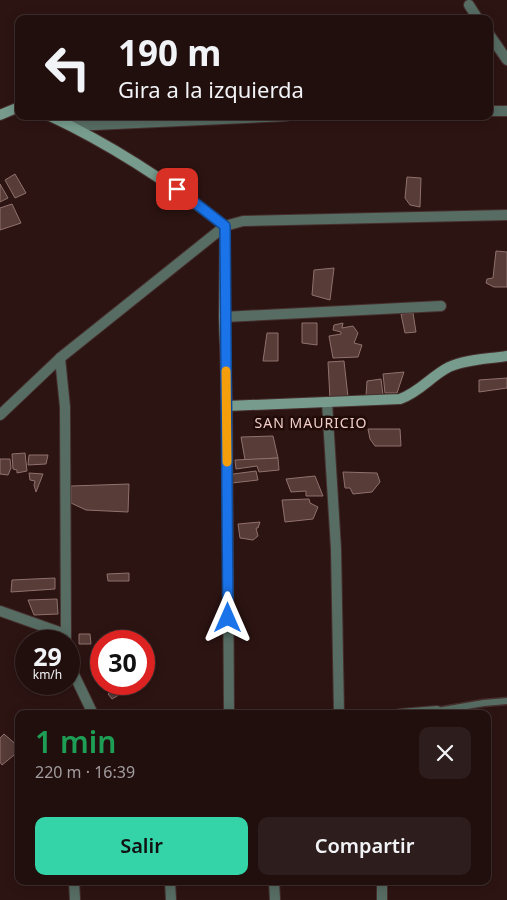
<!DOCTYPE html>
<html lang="es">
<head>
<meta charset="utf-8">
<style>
  body { margin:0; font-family:"Noto Sans",sans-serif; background:#2d1d1c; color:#f1f3f6; height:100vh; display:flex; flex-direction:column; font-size:19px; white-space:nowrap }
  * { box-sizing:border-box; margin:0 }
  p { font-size:16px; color:#a29c9e }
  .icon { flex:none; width:28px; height:28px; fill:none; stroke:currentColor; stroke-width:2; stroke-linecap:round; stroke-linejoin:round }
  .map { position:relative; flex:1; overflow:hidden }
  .drawer { position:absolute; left:15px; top:710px; width:476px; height:175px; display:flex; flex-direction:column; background:#210f0e; border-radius:10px; box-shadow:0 2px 12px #0003,0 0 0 1px #3e2f2e }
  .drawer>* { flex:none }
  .hud { position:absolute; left:15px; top:15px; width:478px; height:105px; border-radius:10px; box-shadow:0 2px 12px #0003,0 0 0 1px #3e2f2e; background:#210f0e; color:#f1f3f6; overflow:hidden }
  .speed { position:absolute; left:15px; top:630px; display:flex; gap:10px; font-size:25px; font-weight:700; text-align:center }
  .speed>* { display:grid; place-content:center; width:65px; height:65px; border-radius:50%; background:#210f0e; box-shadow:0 2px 12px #0003,0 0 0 1px #3e2f2e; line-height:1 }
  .speed small { font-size:12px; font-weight:400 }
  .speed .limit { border:8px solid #d22; background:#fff; color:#111 }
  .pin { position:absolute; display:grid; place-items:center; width:42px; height:42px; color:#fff; margin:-21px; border-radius:10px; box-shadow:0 2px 8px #0006 }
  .me { position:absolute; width:55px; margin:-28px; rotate:0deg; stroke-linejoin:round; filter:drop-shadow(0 0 4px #0008) }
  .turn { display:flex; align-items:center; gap:18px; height:105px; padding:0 20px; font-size:22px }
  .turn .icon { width:65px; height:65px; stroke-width:2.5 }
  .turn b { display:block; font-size:35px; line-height:42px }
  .round { display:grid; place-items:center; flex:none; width:52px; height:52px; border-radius:10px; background:#2d1d1c }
  .head { display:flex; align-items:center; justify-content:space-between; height:85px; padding:0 20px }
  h1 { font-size:30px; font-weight:600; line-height:38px; color:#1e9e55 }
  .primary-button { display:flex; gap:10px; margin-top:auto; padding:10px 20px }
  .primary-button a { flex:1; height:58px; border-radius:10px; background:#34d4a8; color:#111; font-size:20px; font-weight:600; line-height:58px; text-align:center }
  .primary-button a+a { background:#2d1d1c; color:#f1f3f6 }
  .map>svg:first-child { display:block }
</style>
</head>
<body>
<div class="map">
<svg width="507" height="900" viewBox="0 0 507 900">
  <rect width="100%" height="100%" fill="#2c1412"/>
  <g fill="#573c38" stroke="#8f716d">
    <polygon points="15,174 26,193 15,198 5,180"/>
    <polygon points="407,177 421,178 420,207 410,205 405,198"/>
    <polygon points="0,184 8,198 0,202"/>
    <polygon points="12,204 21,223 0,230 0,208"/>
    <polygon points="496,251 507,252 507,287 494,287 486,283 487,279 493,278"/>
    <polygon points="334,268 330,300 312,295 314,270"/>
    <polygon points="413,313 416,332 405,333 401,314"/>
    <polygon points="302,323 317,323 317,345 302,343"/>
    <polygon points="343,323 342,328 353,326 358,333 354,343 362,345 358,357 333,358 329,336 341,334 341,332 333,330 334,325"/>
    <polygon points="267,333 278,333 278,361 263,361"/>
    <polygon points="344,361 348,397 330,399 328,362"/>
    <polygon points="404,372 397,393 385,393 383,374"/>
    <polygon points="507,378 507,388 479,392 479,380"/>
    <polygon points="381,379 383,395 366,396 367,381"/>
    <polygon points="368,429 400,429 401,446 375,446 370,439"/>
    <polygon points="273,436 278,458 245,460 241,437"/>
    <polygon points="25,453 27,471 17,473 17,470 13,469 12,454"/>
    <polygon points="29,455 48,455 46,464 28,465"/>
    <polygon points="278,458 279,470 259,472 257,466 236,469 235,460"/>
    <polygon points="0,459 10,459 11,468 8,475 0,474"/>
    <polygon points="256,471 258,480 232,483 233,474"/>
    <polygon points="343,472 377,473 380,482 372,492 353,494 350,488 345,488"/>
    <polygon points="29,473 43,474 36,492 34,485 35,481 30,480"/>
    <polygon points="315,476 323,496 306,496 306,491 291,492 286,479"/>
    <polygon points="129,484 128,512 86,510 71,503 71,486"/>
    <polygon points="309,499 310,503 318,507 313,519 285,522 282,500"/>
    <polygon points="260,522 258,528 256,528 258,536 253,540 240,538 238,524"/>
    <polygon points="129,573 129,581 108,581 107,574"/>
    <polygon points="55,578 55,589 11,592 12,580"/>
    <polygon points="57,599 58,614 34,615 28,600"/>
    <polygon points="79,634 90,634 91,644 79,644"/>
    <polygon points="117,688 122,693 112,699 108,694"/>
    <polygon points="4,734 19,747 19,751 2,765 0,762 0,738"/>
  </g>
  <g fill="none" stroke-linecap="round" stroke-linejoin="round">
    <defs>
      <polyline id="lane" points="437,711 484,703 507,701"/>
      <g id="street">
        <polyline points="469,5 478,19"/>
        <polyline points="489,34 507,60"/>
        <polyline points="489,111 507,111"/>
        <polyline points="72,126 286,116"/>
        <polyline points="224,317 441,306"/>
        <polyline points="60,358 65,407 66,641"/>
        <polyline points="327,402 336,549 339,714"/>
        <polyline points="227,406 229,714"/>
        <polyline points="0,415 60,358 225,226 243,221 507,215"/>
        <polyline points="0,611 65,634"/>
        <polyline points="69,664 93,714"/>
        <polyline points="400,714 437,711"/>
        <polyline points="74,881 75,900"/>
        <polyline points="170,881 171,900"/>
        <polyline points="274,881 275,900"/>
        <polyline points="382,900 382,881"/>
      </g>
      <g id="secondary">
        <polyline points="0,115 19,107"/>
        <path d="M50,116C112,145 171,184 225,226L224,317L227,406L400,399C420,392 431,376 449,367C467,359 488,359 507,356"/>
      </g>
    </defs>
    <use href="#lane" stroke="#462f2d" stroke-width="9"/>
    <use href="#street" stroke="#462f2d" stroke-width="12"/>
    <use href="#secondary" stroke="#462f2d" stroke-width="12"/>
    <use href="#lane" stroke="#576d64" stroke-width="6"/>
    <use href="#street" stroke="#576d64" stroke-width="10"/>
    <use href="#secondary" stroke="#779c8e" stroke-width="10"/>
  </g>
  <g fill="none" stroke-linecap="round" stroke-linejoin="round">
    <defs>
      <polyline id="route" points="177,189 225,226 228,618"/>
    </defs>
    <use href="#route" stroke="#114b97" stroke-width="12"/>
    <use href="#route" stroke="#1a73e8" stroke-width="9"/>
    <polyline stroke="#f59e0b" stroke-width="9" points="226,371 227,462"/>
  </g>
  <g text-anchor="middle" stroke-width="5" stroke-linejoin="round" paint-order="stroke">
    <g font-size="14" letter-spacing="1" fill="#f0cec9" stroke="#210b09">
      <text x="311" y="428">SAN MAURICIO</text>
    </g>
  </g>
</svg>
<div class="speed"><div>29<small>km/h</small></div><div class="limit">30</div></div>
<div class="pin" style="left:177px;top:189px;background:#d93025"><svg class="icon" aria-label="arrive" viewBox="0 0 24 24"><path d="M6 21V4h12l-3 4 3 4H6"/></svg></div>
<svg class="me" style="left:228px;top:618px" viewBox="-20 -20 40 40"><path d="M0-17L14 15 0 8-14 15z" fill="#1a73e8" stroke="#fff" stroke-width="4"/></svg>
<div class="hud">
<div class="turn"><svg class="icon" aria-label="left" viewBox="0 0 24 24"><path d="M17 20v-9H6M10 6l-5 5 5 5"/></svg><div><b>190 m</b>Gira a la izquierda</div></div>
</div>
<section class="drawer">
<div class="head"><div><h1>1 min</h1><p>220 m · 16:39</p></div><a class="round"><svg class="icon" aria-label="close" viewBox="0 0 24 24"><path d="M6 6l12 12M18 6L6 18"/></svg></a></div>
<div class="primary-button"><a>Salir</a><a>Compartir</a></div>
</section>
</div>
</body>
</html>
